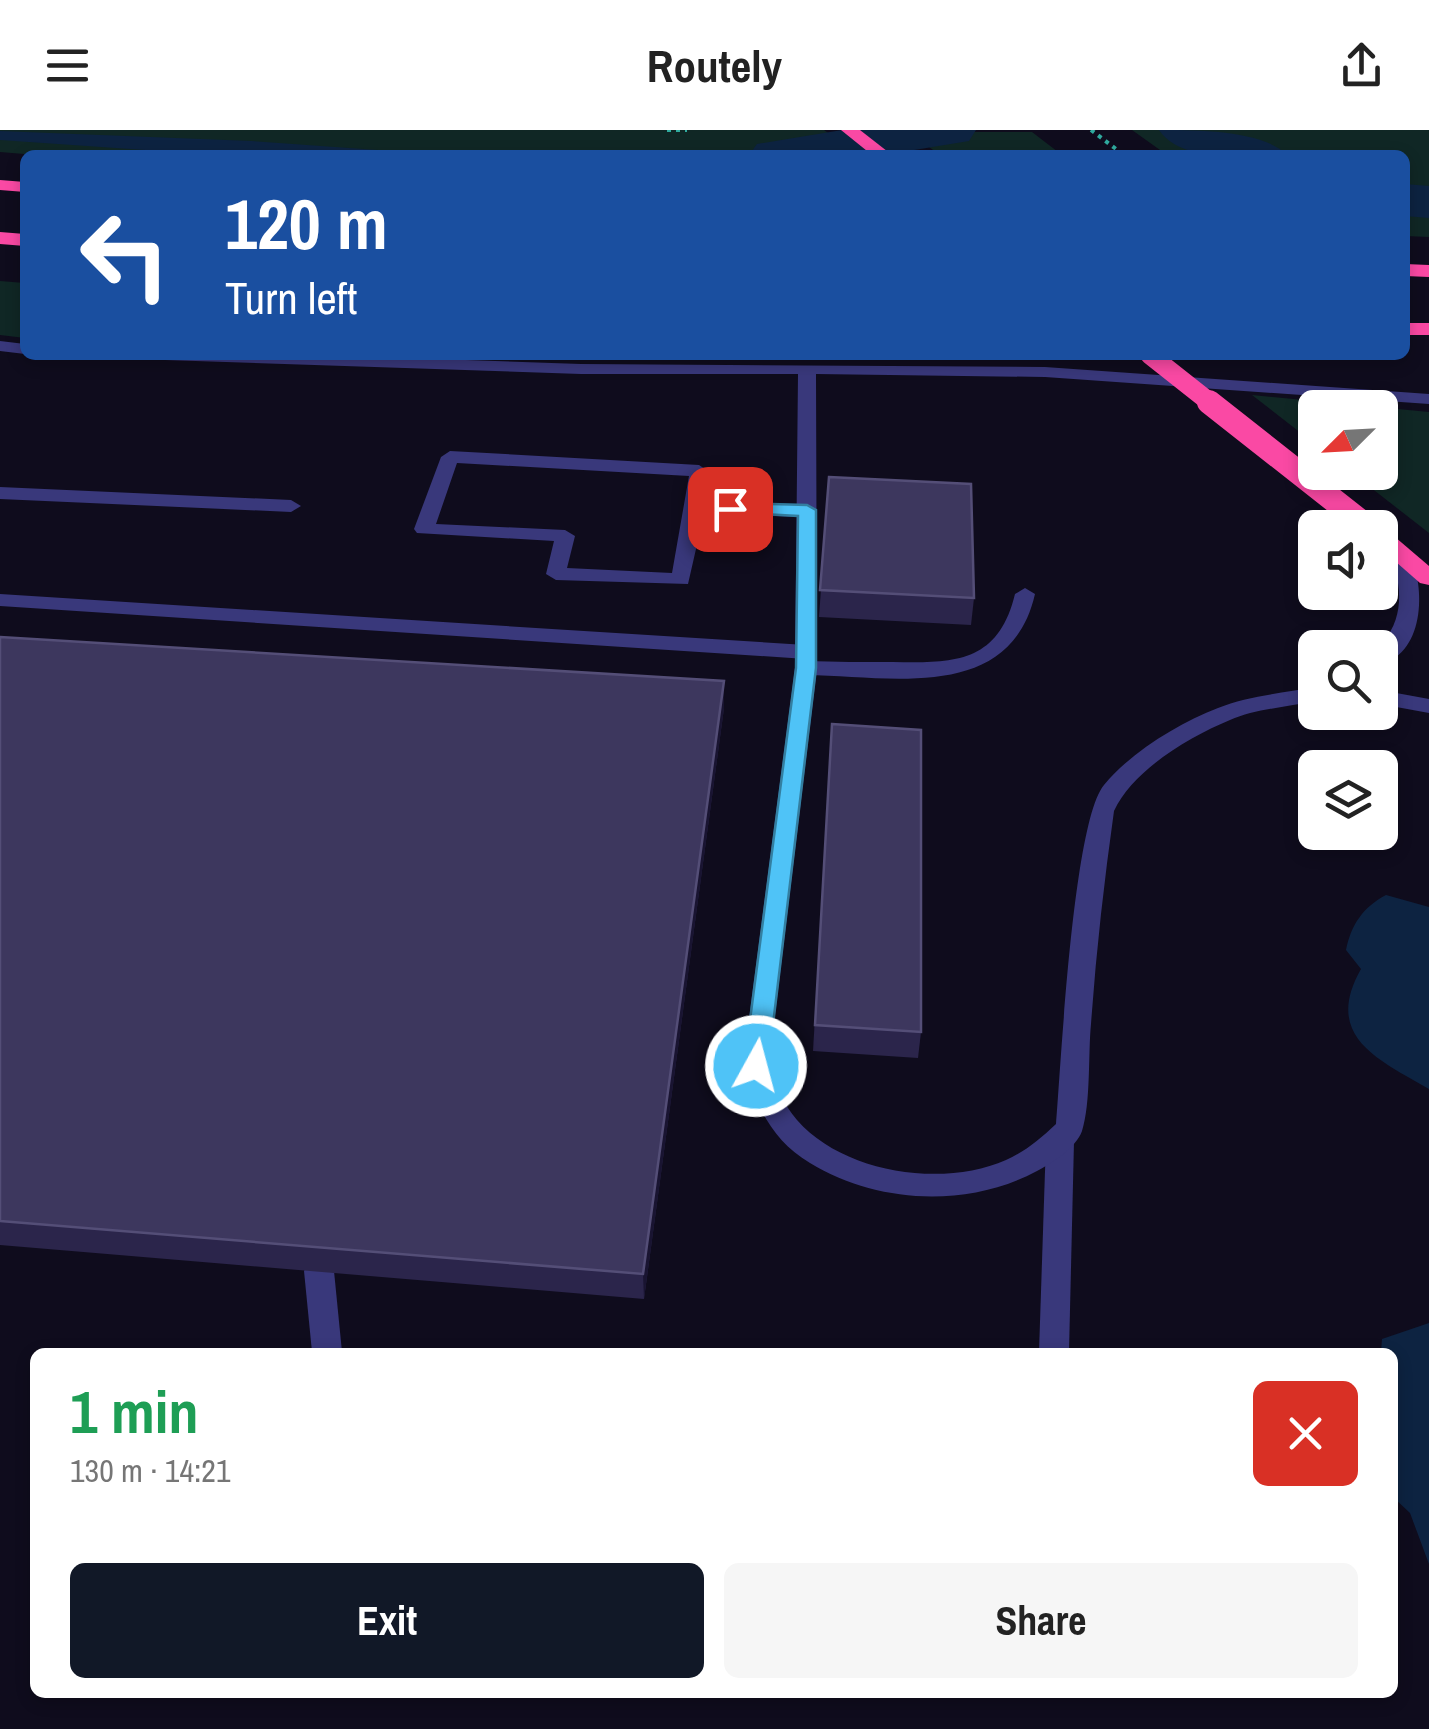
<!DOCTYPE html>
<html lang="en">
<head>
<meta charset="utf-8">
<style>
  body { margin:0; font-family:"Archivo Narrow",sans-serif; background:#f6f6f6; color:#222; height:100vh; display:flex; flex-direction:column; font-size:38px; white-space:nowrap }
  * { box-sizing:border-box; margin:0 }
  p { font-size:32px; color:#767676 }
  .icon { flex:none; width:55px; height:55px; fill:none; stroke:currentColor; stroke-width:2; stroke-linecap:round; stroke-linejoin:round }
  .map { position:relative; flex:1; overflow:hidden }
  .sheet { position:absolute; left:30px; top:1218px; width:1368px; height:350px; display:flex; flex-direction:column; background:#fff; border-radius:15px; box-shadow:0 5px 15px #0003 }
  .sheet>* { flex:none }
  .guide { position:absolute; left:20px; top:20px; width:1390px; height:210px; border-radius:15px; box-shadow:0 5px 15px #0003; background:#1a4fa0; color:#fff; overflow:hidden }
  .needle { width:65px; rotate:246deg }
  .tools { position:absolute; left:1298px; top:260px; display:grid; gap:20px }
  .tools a { display:grid; place-items:center; width:100px; height:100px; border-radius:15px; background:#fff; box-shadow:0 5px 15px #0003; font-size:50px }
  .pin { position:absolute; display:grid; place-items:center; width:85px; height:85px; color:#fff; margin:-42px; border-radius:20px; box-shadow:0 5px 15px #0006 }
  .me { position:absolute; width:110px; margin:-55px; rotate:7deg; stroke-linejoin:round; filter:drop-shadow(0 0 8px #0008) }
  .turn { display:flex; align-items:center; gap:35px; height:210px; padding:0 40px; font-size:45px }
  .turn .icon { width:130px; height:130px; stroke-width:2.5 }
  .turn b { display:block; font-size:70px; line-height:85px }
  .round { display:grid; place-items:center; flex:none; width:105px; height:105px; border-radius:15px; background:#f6f6f6 }
  .overview { display:flex; align-items:center; justify-content:space-between; height:170px; padding:0 40px }
  h1 { font-size:60px; font-weight:700; line-height:75px; color:#1e9e55 }
  .cta { display:flex; gap:20px; margin-top:auto; padding:20px 40px }
  .cta a { flex:1; height:115px; border-radius:15px; background:#111827; color:#fff; font-size:40px; font-weight:700; line-height:115px; text-align:center }
  .cta a+a { background:#f6f6f6; color:#222 }
  header { display:flex; justify-content:space-between; align-items:center; height:130px; padding:0 40px; background:#fff; font-size:45px; font-weight:700 }
  .map>svg:first-child { display:block }
</style>
</head>
<body>
<header><svg class="icon" aria-label="menu" viewBox="0 0 24 24"><path d="M4 6h16M4 12h16M4 18h16"/></svg>Routely<svg class="icon" aria-label="share" viewBox="0 0 24 24"><path d="M12 15V3M7 8l5-5 5 5M5 13v7h14v-7"/></svg></header>
<div class="map">
<svg width="1429" height="1599" viewBox="0 0 1429 1599">
  <rect width="100%" height="100%" fill="#0f0c1d"/>
  <g fill="#102725">
    <polygon points="0,0 824,0 858,25 36,25 0,22"/>
    <polygon points="1132,0 1429,0 1429,107 1405,106 1405,25 1167,25"/>
    <polygon points="949,2 1032,2 1062,25 940,25 918,9"/>
    <polygon points="0,151 25,153 25,208 0,205"/>
    <polygon points="1252,265 1429,282 1429,403 1352,343 1380,342 1380,278 1315,278 1315,314"/>
  </g>
  <g fill="#0d2341">
    <polygon points="0,1 251,11 448,25 217,25 0,10"/>
    <path d="M1386,765L1429,777V959C1377,929 1323,906 1361,839L1346,820C1351,795 1363,777 1386,765Z"/>
    <polygon points="1429,1193 1429,1434 1410,1383 1393,1367 1392,1222 1381,1222 1382,1209"/>
  </g>
  <g fill="none" stroke-linecap="round" stroke-linejoin="round">
    <g fill="#0d2341" fill-rule="evenodd">
      <polygon points="842,0 976,0 969,11 884,25 749,25 757,14"/>
      <path d="M1159,0C1196,0 1263,0 1287,25C1249,25 1183,35 1159,0Z"/>
      <polygon points="1405,54 1429,56 1429,88 1405,86"/>
    </g>
    <g stroke="#30ab9f" stroke-width="4" stroke-dasharray="4 5" stroke-linecap="butt">
      <polyline points="667,0 687,0"/>
      <polyline points="1091,0 1124,25"/>
    </g>
    <g fill="#39387b" fill-rule="evenodd">
      <path d="M450,321L699,335L708,341L705,372L807,375L817,381L807,387L704,384L688,454L556,450L546,444L554,411L417,403L414,399L441,327ZM457,333L689,346L672,443L567,438L575,406L565,400L436,394Z"/>
      <polygon points="0,357 291,370 301,376 291,382 0,369"/>
      <path d="M1025,458L1035,464C1010,573 891,546 806,545L795,538L806,531C835,532 864,532 893,532C953,533 998,534 1015,464Z"/>
      <polygon points="0,464 806,515 817,522 806,529 0,476"/>
      <polygon points="1060,999 1070,1003 1074,1011 1069,1222 1039,1222 1046,1011 1050,1003"/>
      <polygon points="319,1128 329,1132 334,1141 342,1222 312,1222 304,1141 309,1132"/>
    </g>
    <g fill="#39387b" fill-rule="evenodd">
      <polygon points="0,211 25,214 25,224 0,221"/>
      <path d="M156,225H319L581,234L1045,237L1429,264V274L1045,247L816,244L817,538L769,935C776,955 783,974 797,990C843,1043 943,1058 1006,1030C1026,1021 1040,1009 1056,994C1061,934 1073,692 1104,655C1131,622 1179,593 1218,578C1247,566 1284,563 1315,557V571C1288,577 1255,579 1230,590C1189,607 1133,640 1114,681C1104,752 1096,823 1091,894C1088,924 1091,973 1082,1001C1076,1018 1052,1033 1037,1041C968,1078 877,1074 810,1033C772,1011 756,975 743,935L795,538L798,244H581L165,230Z"/>
      <path d="M1400,416L1407,418C1426,452 1427,522 1380,535L1378,518C1406,489 1402,457 1390,422Z"/>
      <polygon points="1380,560 1429,569 1429,583 1380,574"/>
    </g>
    <g fill="#fa49a4" fill-rule="evenodd">
      <polygon points="841,0 860,0 892,25 872,25"/>
      <polygon points="0,50 25,52 25,62 0,60"/>
      <polygon points="0,102 25,104 25,116 0,114"/>
      <polygon points="1405,134 1429,135 1429,147 1405,146"/>
      <rect x="1405" y="193" width="24" height="12"/>
      <polygon points="1380,399 1388,401 1429,436 1429,455 1420,453 1380,418"/>
    </g>
    <polyline stroke="#fa49a4" stroke-width="19" points="1150,225 1212,274"/>
    <polyline stroke="#fa49a4" stroke-width="24" points="1209,272 1369,398"/>
  </g>
  <g fill="#2b254b">
    <polygon points="829,347 974,468 971,495 819,487"/>
    <polygon points="0,507 724,551 724,578 644,1169 0,1115"/>
    <polygon points="832,594 921,902 918,928 813,921"/>
  </g>
  <polygon fill="#191431" points="724,551 724,578 644,1169 643,1144"/>
  <g fill="#3d375e" stroke="#544e77" stroke-width="2.5">
    <polygon points="829,347 971,354 974,468 820,460"/>
    <polygon points="0,507 724,551 643,1144 0,1091"/>
    <polygon points="832,594 921,600 921,902 815,895"/>
  </g>
  <polygon fill="#4fc3f7" stroke="#337fa1" stroke-width="2.5" points="730,373 807,375 816,380 816,538 768,936 765,942 747,942 744,936 796,538 798,386 724,382 721,379"/>
</svg>
<div class="tools">
<a><svg class="needle" viewBox="-14 -14 28 28"><path d="M0-13l5 13h-10z" fill="#e53935"/><path d="M0 13l5-13h-10z" fill="#767676"/></svg></a>
<a><svg class="icon" aria-label="sound" viewBox="0 0 24 24"><path d="M4 9h4l5-4v14l-5-4H4zM17 9q2 3 0 6"/></svg></a>
<a><svg class="icon" aria-label="search" viewBox="0 0 24 24"><circle cx="10" cy="10" r="6"/><path d="M15 15l6 6"/></svg></a>
<a><svg class="icon" aria-label="layers" viewBox="0 0 24 24"><path d="M12 4l9 5-9 5-9-5zM3 14l9 5 9-5"/></svg></a>
</div>
<div class="pin" style="left:730px;top:379px;background:#d93025"><svg class="icon" aria-label="arrive" viewBox="0 0 24 24"><path d="M6 21V4h12l-3 4 3 4H6"/></svg></div>
<svg class="me" style="left:756px;top:936px" viewBox="-20 -20 40 40"><circle r="17" fill="#4fc3f7" stroke="#fff" stroke-width="3"/><path d="M0-11L8 9 0 5-8 9z" fill="#fff"/></svg>
<div class="guide">
<div class="turn"><svg class="icon" aria-label="left" viewBox="0 0 24 24"><path d="M17 20v-9H6M10 6l-5 5 5 5"/></svg><div><b>120 m</b>Turn left</div></div>
</div>
<section class="sheet">
<div class="overview"><div><h1>1 min</h1><p>130 m · 14:21</p></div><a class="round" style="background:#d93025;color:#fff"><svg class="icon" aria-label="close" viewBox="0 0 24 24"><path d="M6 6l12 12M18 6L6 18"/></svg></a></div>
<div class="cta"><a>Exit</a><a>Share</a></div>
</section>
</div>
</body>
</html>
